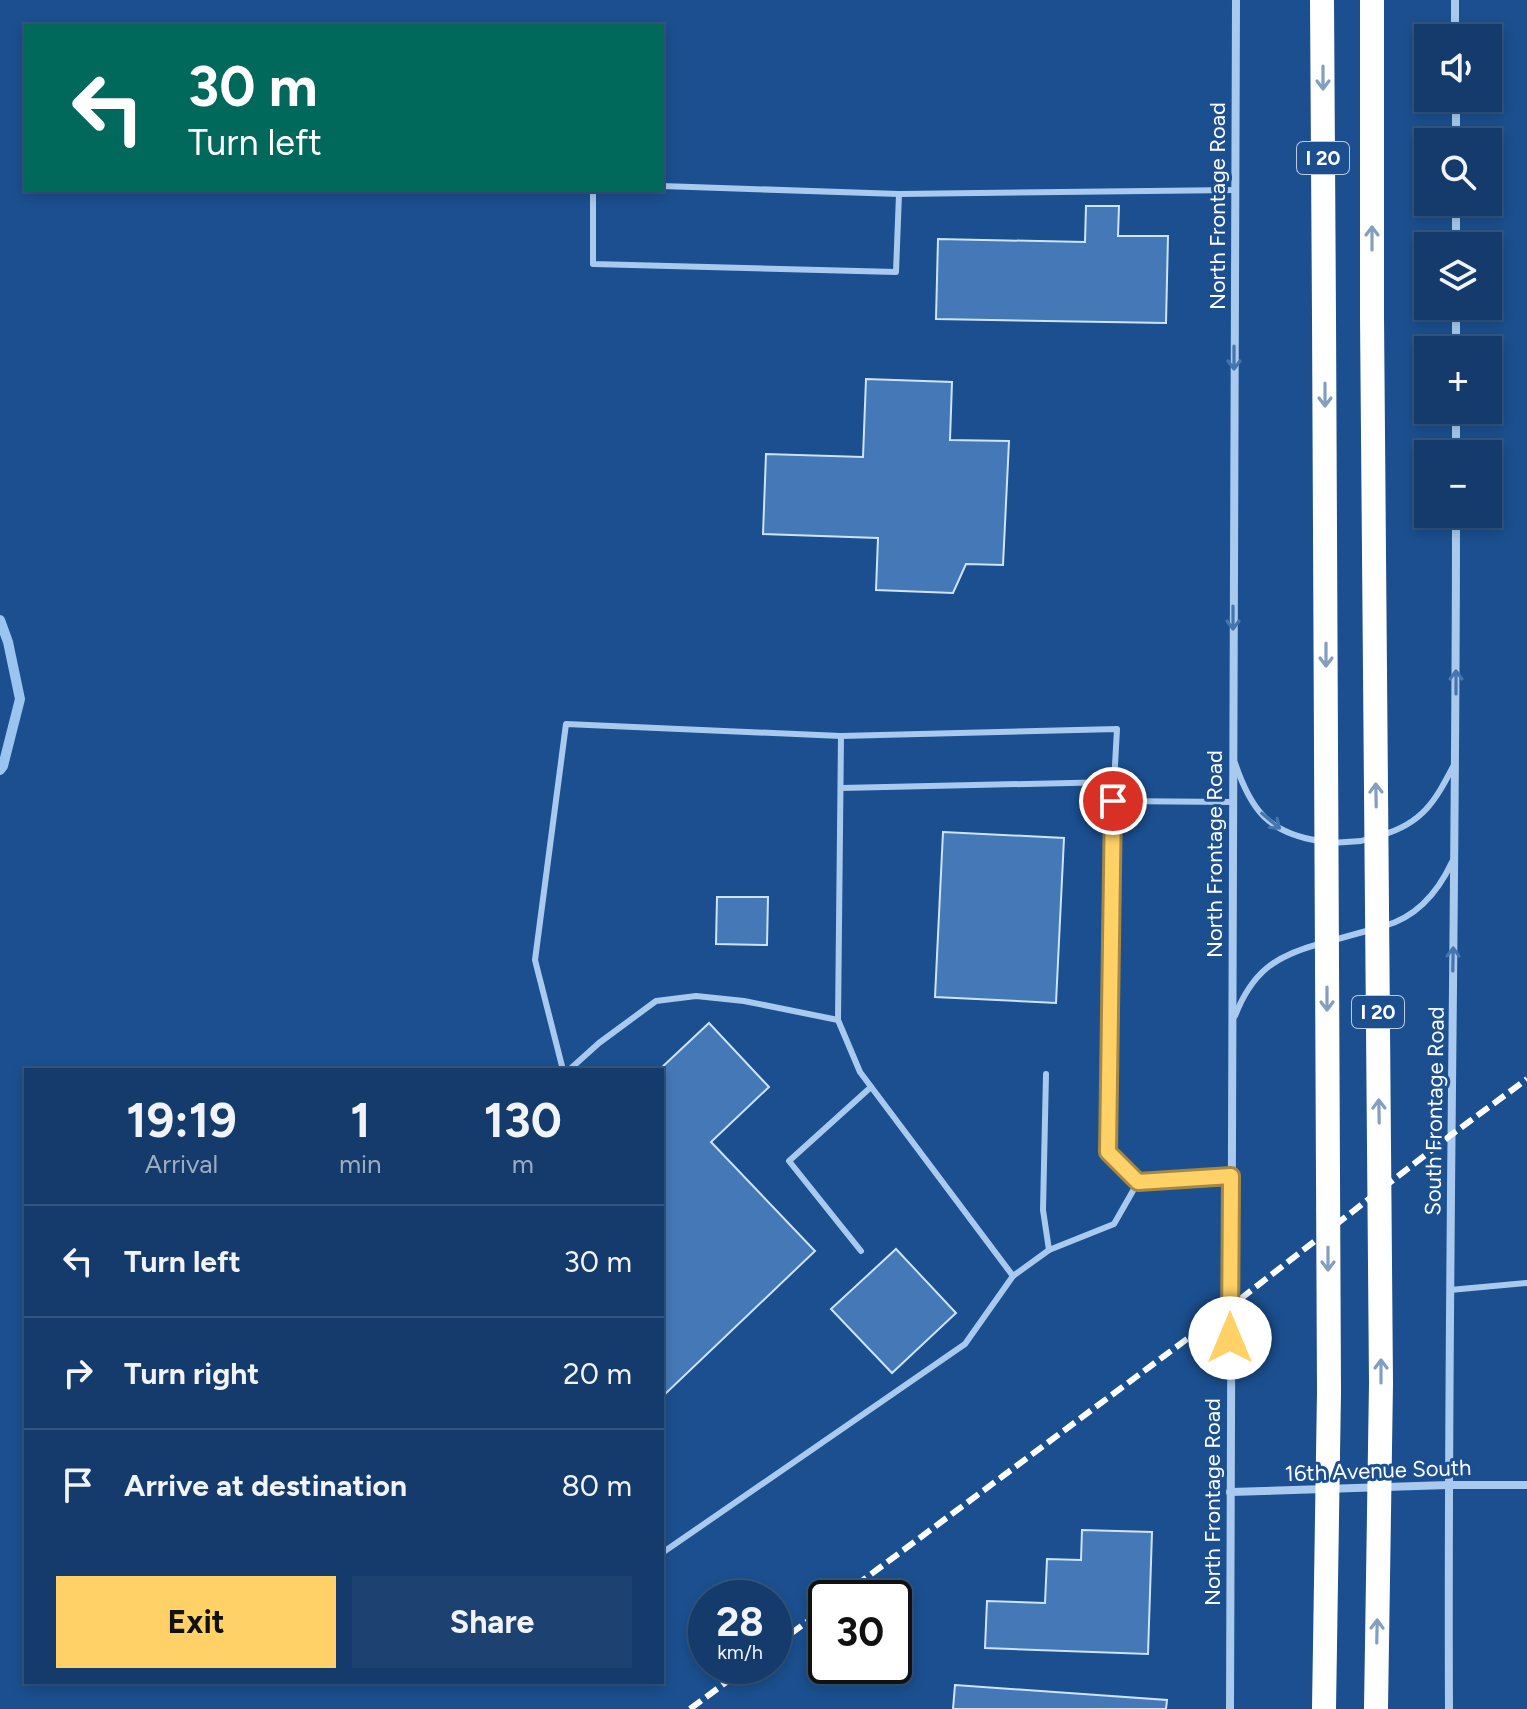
<!DOCTYPE html>
<html lang="en">
<head>
<meta charset="utf-8">
<style>
  body { margin:0; font-family:Figtree,sans-serif; background:#1d4271; color:#f1f3f6; height:100vh; display:flex; flex-direction:column; font-size:30px; white-space:nowrap }
  * { box-sizing:border-box; margin:0 }
  p { font-size:26px; color:#9dadc1 }
  .icon { flex:none; width:44px; height:44px; fill:none; stroke:currentColor; stroke-width:2; stroke-linecap:round; stroke-linejoin:round }
  .map { position:relative; flex:1; overflow:hidden }
  .details { position:absolute; left:24px; top:1068px; width:640px; height:616px; display:flex; flex-direction:column; background:#143b6b; border-radius:0px; box-shadow:0 4px 12px #0003,0 0 0 2px #33557e }
  .details>* { flex:none }
  .hud { position:absolute; left:24px; top:24px; width:640px; height:168px; border-radius:0px; box-shadow:0 4px 12px #0003,0 0 0 2px #33557e; background:#00695c; color:#fff; overflow:hidden }
  .tools { position:absolute; left:1414px; top:24px; display:grid; gap:16px }
  .tools a { display:grid; place-items:center; width:88px; height:88px; border-radius:0px; background:#143b6b; box-shadow:0 4px 12px #0003,0 0 0 2px #33557e; font-size:40px }
  .speed { position:absolute; left:688px; top:1580px; display:flex; gap:16px; font-size:40px; font-weight:700; text-align:center }
  .speed>* { display:grid; place-content:center; width:104px; height:104px; border-radius:50%; background:#143b6b; box-shadow:0 4px 12px #0003,0 0 0 2px #33557e; line-height:1 }
  .speed small { font-size:20px; font-weight:400 }
  .speed .limit { border:4px solid #111; border-radius:12px; background:#fff; color:#111 }
  .pin { position:absolute; display:grid; place-items:center; width:68px; height:68px; color:#fff; margin:-34px; border:4px solid #fff; border-radius:50%; box-shadow:0 2px 8px #0007 }
  .me { position:absolute; width:88px; margin:-44px; rotate:0deg; stroke-linejoin:round; filter:drop-shadow(0 0 6px #0008) }
  .turn { display:flex; align-items:center; gap:28px; height:168px; padding:0 32px; font-size:36px }
  .turn .icon { width:104px; height:104px; stroke-width:2.5 }
  .turn b { display:block; font-size:56px; line-height:68px }
  .eta { display:flex; justify-content:space-evenly; align-items:center; height:136px; text-align:center }
  .eta b { font-size:48px; font-weight:700; line-height:56px }
  .primary-button { display:flex; gap:16px; margin-top:auto; padding:16px 32px }
  .primary-button a { flex:1; height:92px; border-radius:0px; background:#ffd166; color:#111; font-size:32px; font-weight:700; line-height:92px; text-align:center }
  .primary-button a+a { background:#1d4271; color:#f1f3f6 }
  ul { padding:0; list-style:none }
  li { display:flex; align-items:center; gap:24px; height:112px; padding:0 32px; border-top:2px solid #33557e }
  li div { flex:1 }
  li b { display:block; font-size:30px }
  li em { font-style:normal }
  .map>svg:first-child { display:block }
</style>
</head>
<body>
<div class="map">
<svg width="1527" height="1709" viewBox="0 0 1527 1709">
  <rect width="100%" height="100%" fill="#1b4f8f"/>
  <g fill="none" stroke-linecap="round" stroke-linejoin="round">
    <polyline stroke="#9cc4f0" stroke-width="10" points="0,620 8,642 20,699 3,766 0,770"/>
  </g>
  <g fill="#4478b7" stroke="#cfe3fa" stroke-width="2">
    <polygon points="1086,206 1119,206 1118,236 1168,236 1166,323 936,319 938,239 1085,242"/>
    <polygon points="866,379 952,382 950,440 1009,441 1003,565 966,564 953,593 876,590 878,538 763,534 766,454 863,457"/>
    <polygon points="943,832 1064,838 1056,1003 935,997"/>
    <polygon points="717,897 768,897 767,945 716,944"/>
    <polygon points="709,1023 769,1087 711,1142 815,1251 662,1397 662,1070 659,1070"/>
    <polygon points="896,1249 956,1313 892,1373 831,1309"/>
    <polygon points="1082,1530 1152,1532 1148,1654 985,1648 987,1601 1045,1603 1047,1559 1081,1560"/>
    <polygon points="955,1685 1167,1700 1166,1709 953,1709"/>
  </g>
  <g fill="none" stroke-linecap="round" stroke-linejoin="round">
    <g stroke="#a9c9ee" stroke-width="6">
      <polyline points="662,186 899,194 1235,190"/>
      <polyline points="593,190 593,264 896,272 899,194"/>
      <path d="M1235,763C1251,810 1268,833 1320,841"/>
      <polyline points="841,788 1114,782"/>
      <path d="M1382,835C1423,823 1435,801 1454,765"/>
      <polyline points="1331,843 1361,841 1371,838"/>
      <path d="M1384,926C1417,917 1438,892 1452,862"/>
      <polyline points="1334,940 1370,930"/>
      <path d="M1235,1016C1252,972 1275,956 1319,944"/>
      <polyline points="563,1070 535,960 566,724 841,736"/>
      <polyline points="569,1070 599,1043 656,1001 696,996 744,1001 838,1020"/>
      <polyline points="1046,1074 1043,1210 1049,1250"/>
      <polyline points="1138,1182 1108,1152 1113,801 1232,802"/>
      <polyline points="861,1251 789,1161 871,1087"/>
      <polyline points="1013,1276 860,1072 838,1020 841,736 1117,729 1113,801"/>
      <polyline points="1450,1290 1527,1283"/>
      <polyline points="662,1553 965,1344 1013,1276 1049,1250 1114,1224 1138,1182 1231,1176"/>
    </g>
    <g stroke="#a9c9ee" stroke-width="8">
      <polyline points="1455,0 1455,38"/>
      <polyline points="1456,98 1456,142"/>
      <polyline points="1456,202 1456,246"/>
      <polyline points="1456,306 1456,350"/>
      <polyline points="1456,410 1456,454"/>
      <polyline points="1230,1492 1448,1485 1527,1485"/>
      <polyline points="1230,1709 1236,0"/>
      <path d="M1449,1709C1447,1311 1456,912 1456,514"/>
    </g>
    <g stroke="#fff" stroke-width="24">
      <polyline points="1322,0 1324,317"/>
      <polyline points="1372,0 1372,316"/>
    </g>
    <g stroke="#fff" stroke-width="6" stroke-dasharray="14 6" stroke-linecap="butt">
      <polyline points="839,1598 1230,1307 1451,1135 1527,1079"/>
      <polyline points="774,1646 826,1608"/>
      <polyline points="690,1709 748,1666"/>
    </g>
    <g stroke="#fff" stroke-width="24">
      <polyline points="1372,316 1381,1383 1376,1709"/>
      <polyline points="1324,317 1329,1392 1324,1709"/>
    </g>
  </g>
  <defs><path id="oneway-shaft" d="M-6 0H5M1.5-3L5.5 0L1.5 3" fill="none" stroke-width="1.6" stroke-linecap="round" stroke-linejoin="round" transform="scale(2)"/></defs>
  <g stroke="#829ec1">
    <use href="#oneway-shaft" transform="translate(1323 78) rotate(90)"/>
    <use href="#oneway-shaft" transform="translate(1372 238) rotate(-90)"/>
    <use href="#oneway-shaft" transform="translate(1325 395) rotate(90)"/>
    <use href="#oneway-shaft" transform="translate(1326 655) rotate(90)"/>
    <use href="#oneway-shaft" transform="translate(1376 795) rotate(-91)"/>
    <use href="#oneway-shaft" transform="translate(1327 999) rotate(90)"/>
    <use href="#oneway-shaft" transform="translate(1379 1111) rotate(-91)"/>
    <use href="#oneway-shaft" transform="translate(1328 1259) rotate(90)"/>
    <use href="#oneway-shaft" transform="translate(1381 1371) rotate(-90)"/>
    <use href="#oneway-shaft" transform="translate(1377 1631) rotate(-89)"/>
  </g>
  <g stroke="#4674ac">
    <use href="#oneway-shaft" transform="translate(1234 358) rotate(90)"/>
    <use href="#oneway-shaft" transform="translate(1233 618) rotate(90)"/>
    <use href="#oneway-shaft" transform="translate(1456 682) rotate(-90)"/>
    <use href="#oneway-shaft" transform="translate(1271 821) rotate(40)"/>
    <use href="#oneway-shaft" transform="translate(1453 959) rotate(-89)"/>
  </g>
  <g fill="none" stroke-linecap="round" stroke-linejoin="round">
    <defs>
      <polyline id="route" points="1113,801 1108,1152 1138,1182 1231,1176 1230,1338"/>
    </defs>
    <use href="#route" stroke="#a68842" stroke-width="20"/>
    <use href="#route" stroke="#ffd166" stroke-width="14"/>
  </g>
  <g text-anchor="middle" stroke-width="6" stroke-linejoin="round" paint-order="stroke">
    <g fill="#1b4f8f" stroke="#bbcadd" stroke-width="2">
      <rect x="1297" y="142" width="52" height="32" rx="6"/>
      <rect x="1352" y="996" width="52" height="32" rx="6"/>
    </g>
    <g font-size="20" font-weight="bold" fill="#fff">
      <text x="1323" y="165">I 20</text>
      <text x="1378" y="1019">I 20</text>
    </g>
    <g font-size="22" fill="#fff" stroke="#1b4f8f">
      <text transform="translate(1217 206) rotate(-90)" y="8">North Frontage Road</text>
      <text transform="translate(1214 854) rotate(-90)" y="8">North Frontage Road</text>
      <text transform="translate(1434 1111) rotate(-89)" y="8">South Frontage Road</text>
      <text transform="translate(1378 1470) rotate(-2)" y="8">16th Avenue South</text>
      <text transform="translate(1212 1502) rotate(-90)" y="8">North Frontage Road</text>
    </g>
  </g>
</svg>
<div class="tools">
<a><svg class="icon" aria-label="sound" viewBox="0 0 24 24"><path d="M4 9h4l5-4v14l-5-4H4zM17 9q2 3 0 6"/></svg></a>
<a><svg class="icon" aria-label="search" viewBox="0 0 24 24"><circle cx="10" cy="10" r="6"/><path d="M15 15l6 6"/></svg></a>
<a><svg class="icon" aria-label="layers" viewBox="0 0 24 24"><path d="M12 4l9 5-9 5-9-5zM3 14l9 5 9-5"/></svg></a>
<a>+</a>
<a>−</a>
</div>
<div class="speed"><div>28<small>km/h</small></div><div class="limit">30</div></div>
<div class="pin" style="left:1113px;top:801px;background:#d93025"><svg class="icon" aria-label="arrive" viewBox="0 0 24 24"><path d="M6 21V4h12l-3 4 3 4H6"/></svg></div>
<svg class="me" style="left:1230px;top:1338px" viewBox="-20 -20 40 40"><circle r="19" fill="#fff"/><path d="M0-13L10 11 0 6-10 11z" fill="#ffd166"/></svg>
<div class="hud">
<div class="turn"><svg class="icon" aria-label="left" viewBox="0 0 24 24"><path d="M17 20v-9H6M10 6l-5 5 5 5"/></svg><div><b>30 m</b>Turn left</div></div>
</div>
<section class="details">
<div class="eta">
<div><b>19:19</b><p>Arrival</p></div>
<div><b>1</b><p>min</p></div>
<div><b>130</b><p>m</p></div>
</div>
<ul>
<li><svg class="icon" aria-label="left" viewBox="0 0 24 24"><path d="M17 20v-9H6M10 6l-5 5 5 5"/></svg><div><b>Turn left</b></div><em>30 m</em></li>
<li><svg class="icon" aria-label="right" viewBox="0 0 24 24"><path d="M7 20v-9h11M14 6l5 5-5 5"/></svg><div><b>Turn right</b></div><em>20 m</em></li>
<li><svg class="icon" aria-label="arrive" viewBox="0 0 24 24"><path d="M6 21V4h12l-3 4 3 4H6"/></svg><div><b>Arrive at destination</b></div><em>80 m</em></li>
</ul>
<div class="primary-button"><a>Exit</a><a>Share</a></div>
</section>
</div>
</body>
</html>
